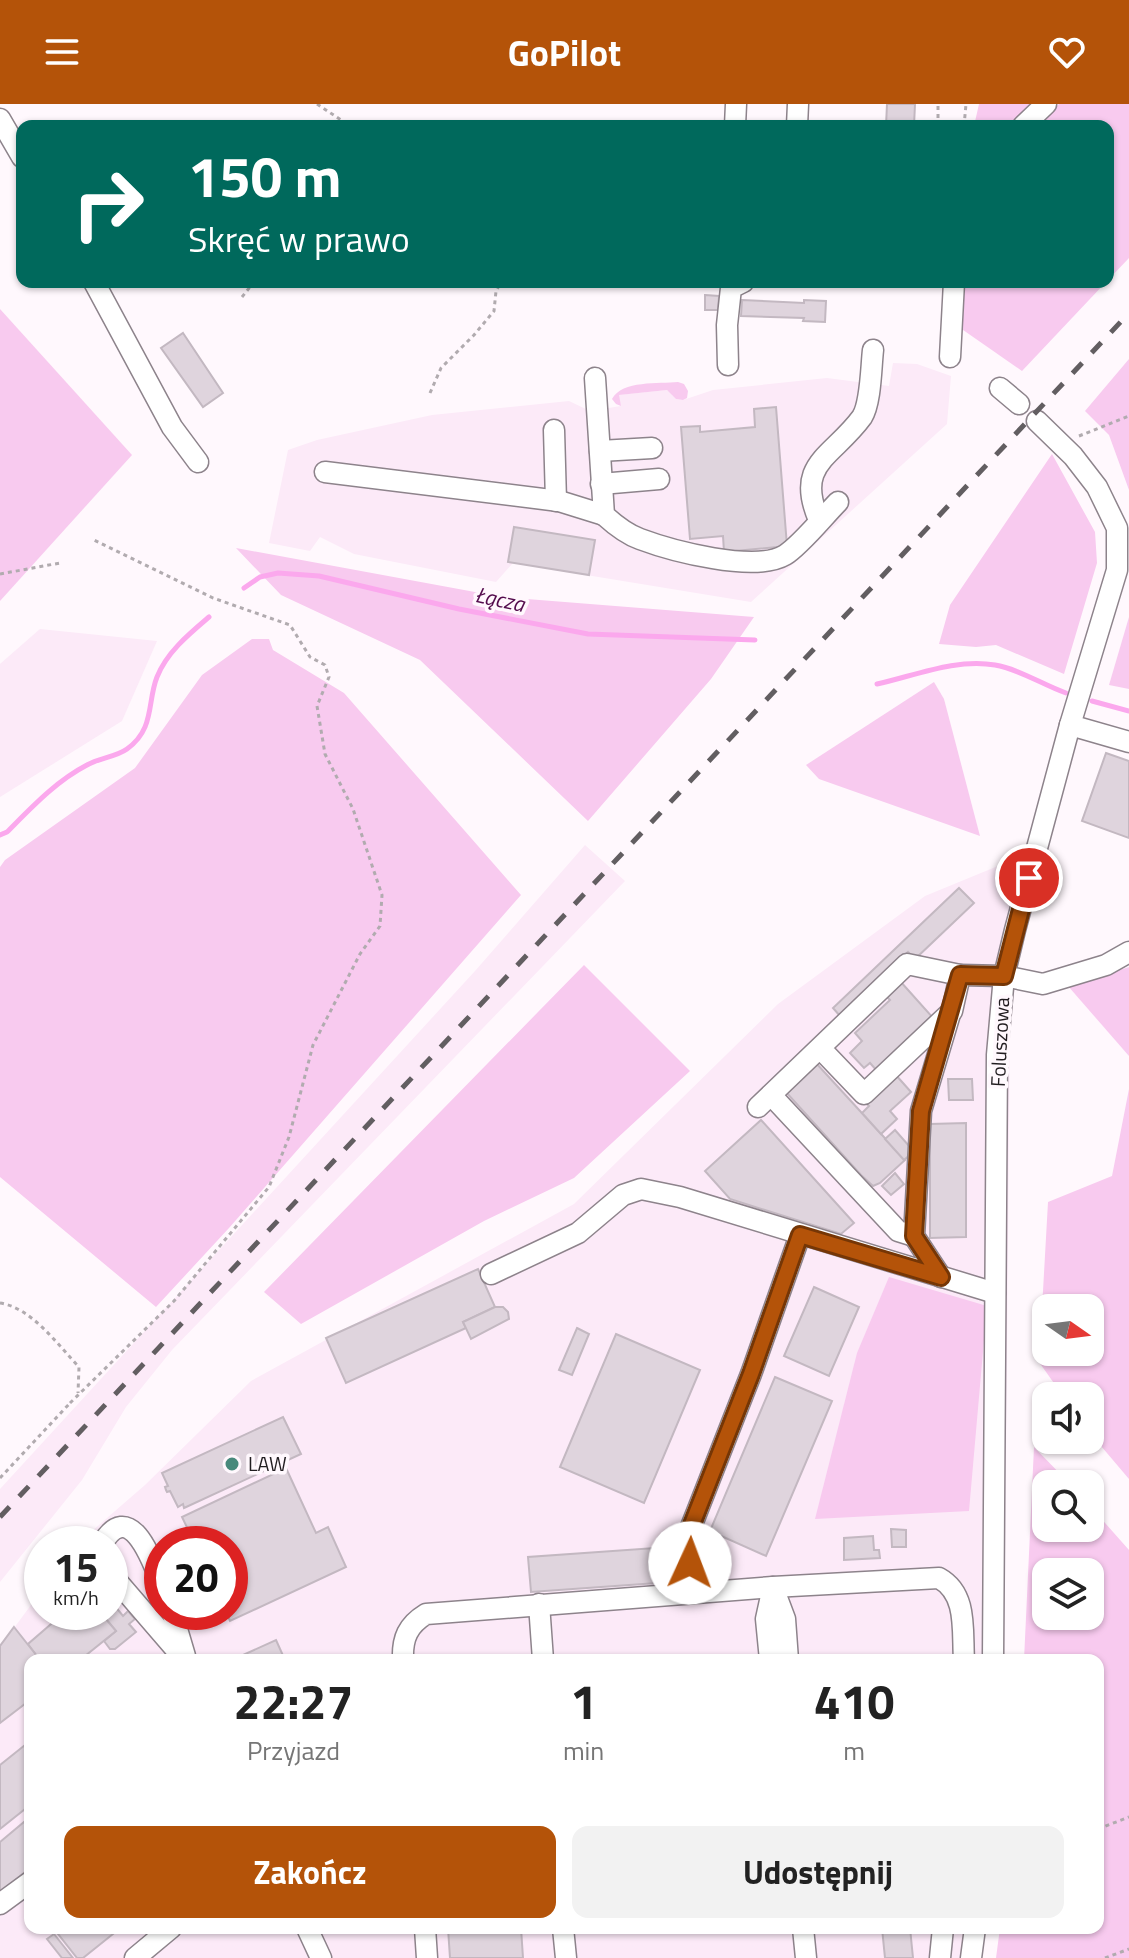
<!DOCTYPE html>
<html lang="pl">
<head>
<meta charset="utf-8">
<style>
  body { margin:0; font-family:"Titillium Web",sans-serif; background:#f2f2f2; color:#222; height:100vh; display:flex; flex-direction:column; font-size:30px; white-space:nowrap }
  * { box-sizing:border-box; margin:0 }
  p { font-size:26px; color:#767676 }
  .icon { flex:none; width:44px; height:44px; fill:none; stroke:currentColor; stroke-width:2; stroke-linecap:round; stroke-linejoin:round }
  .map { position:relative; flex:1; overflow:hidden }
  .sheet { position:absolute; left:24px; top:1550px; width:1080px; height:280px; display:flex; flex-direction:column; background:#fff; border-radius:16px; box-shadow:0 2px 6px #0004 }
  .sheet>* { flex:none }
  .top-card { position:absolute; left:16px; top:16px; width:1098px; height:168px; border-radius:16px; box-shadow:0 2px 6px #0004; background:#00695c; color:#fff; overflow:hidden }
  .needle { width:52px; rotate:104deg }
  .controls { position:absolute; left:1032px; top:1190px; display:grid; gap:16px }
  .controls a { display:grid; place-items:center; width:72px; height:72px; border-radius:16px; background:#fff; box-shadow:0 2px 6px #0004; font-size:40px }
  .speed { position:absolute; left:24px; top:1422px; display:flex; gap:16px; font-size:40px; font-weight:700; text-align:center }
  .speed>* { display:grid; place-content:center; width:104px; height:104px; border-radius:50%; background:#fff; box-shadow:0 2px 6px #0004; line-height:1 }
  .speed small { font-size:20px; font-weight:400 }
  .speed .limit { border:12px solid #d22; background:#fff; color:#111 }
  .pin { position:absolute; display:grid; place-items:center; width:68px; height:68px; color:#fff; margin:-34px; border:4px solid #fff; border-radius:50%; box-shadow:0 2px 8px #0007 }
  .me { position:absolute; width:88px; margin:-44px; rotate:2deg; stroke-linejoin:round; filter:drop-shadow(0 0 6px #0008) }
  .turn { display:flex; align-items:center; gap:28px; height:168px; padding:0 40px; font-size:36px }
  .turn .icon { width:104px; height:104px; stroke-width:2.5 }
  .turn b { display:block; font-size:56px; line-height:68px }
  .eta { display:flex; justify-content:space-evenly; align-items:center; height:136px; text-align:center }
  .eta b { font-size:48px; font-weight:700; line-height:56px }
  .button { display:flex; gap:16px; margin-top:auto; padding:16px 40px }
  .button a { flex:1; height:92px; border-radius:16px; background:#b45309; color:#fff; font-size:32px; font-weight:700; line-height:92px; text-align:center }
  .button a+a { background:#f2f2f2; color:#222 }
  header { display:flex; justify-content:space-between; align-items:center; height:104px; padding:0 40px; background:#b45309; color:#fff; font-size:36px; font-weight:700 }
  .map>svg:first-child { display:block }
</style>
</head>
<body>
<header><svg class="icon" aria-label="menu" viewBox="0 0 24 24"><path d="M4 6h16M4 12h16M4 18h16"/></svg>GoPilot<svg class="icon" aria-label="heart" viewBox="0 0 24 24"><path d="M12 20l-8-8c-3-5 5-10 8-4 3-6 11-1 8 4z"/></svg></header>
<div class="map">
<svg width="1129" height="1854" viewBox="0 0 1129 1854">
  <rect width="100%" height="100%" fill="#fff8fd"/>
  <g fill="#fceaf8" fill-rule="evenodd">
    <polygon points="893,259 917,260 951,272 947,320 751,498 513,459 496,478 354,450 320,433 310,447 269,439 288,346 317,336 432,311 569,297 590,307 621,302 618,291 667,286 676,295 683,296 713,286 827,274 889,282"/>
    <polygon points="40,525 157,537 122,617 0,693 0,560"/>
    <polygon points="585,741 625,777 172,1246 126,1303 82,1376 0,1478 0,1385 475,867"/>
    <path d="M1020,753L1043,759L1018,857L1010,923L1004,1556H30V1824H986L982,1854H0V1543L42,1486V1508H110V1440H77L145,1381L251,1277L574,1100L778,900L925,792ZM162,1440H230V1508H162Z"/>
  </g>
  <g fill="#f8caef" fill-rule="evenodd">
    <polygon points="979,0 1046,0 1022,22 974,22"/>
    <polygon points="1059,0 1129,0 1129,154 1108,176 1108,22 1035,22"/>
    <polygon points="956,178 1106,178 1022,267 953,219"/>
    <polygon points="0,205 132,351 0,497"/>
    <polygon points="1129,255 1129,386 1109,331 1085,307"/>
    <path d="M678,278L684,280L688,287L687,294L683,296L676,295L667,286L619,291L621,302L616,300L612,295C622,276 659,280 678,278Z"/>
    <polygon points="1052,350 1095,428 1097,459 1064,570 996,541 976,543 939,540 950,501"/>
    <polygon points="236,444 502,493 754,513 711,575 588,717 420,556 281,491"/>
    <polygon points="1129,513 1129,585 1109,581"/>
    <polygon points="252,535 269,535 273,546 344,589 521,791 229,1124 156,1203 0,1073 0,763 5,756 135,664 202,571"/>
    <polygon points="934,578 944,595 980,732 819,675 806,661"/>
    <polygon points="584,861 690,967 574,1074 484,1117 301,1220 264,1188"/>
    <polygon points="1129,863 1129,952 1068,882"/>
    <path d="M1129,985V1375L1090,1329V1292H1063L1039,1258L1048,1098L1112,1072ZM1046,1204H1090V1248H1046Z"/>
    <polygon points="889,1173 987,1202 969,1407 815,1415 857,1249"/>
    <path d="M1034,1343L1070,1380H1046V1424H1090V1402L1129,1446V1854H996L1000,1824H1098V1556H1024ZM1090,1468V1512H1046V1468Z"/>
  </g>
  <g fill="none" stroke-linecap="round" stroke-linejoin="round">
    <g stroke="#fba8ed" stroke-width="5">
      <polyline points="244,484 260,473 278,469 319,472 459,505 588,530 755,536"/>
      <path d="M877,580C914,572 956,554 995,561C1019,565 1043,581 1066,589"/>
      <polyline points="1092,597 1129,607"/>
      <path d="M0,731L7,728C31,704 56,677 87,661C99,654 116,653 127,645C155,625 147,598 157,573C167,548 189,530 209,513"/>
    </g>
  </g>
  <g fill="#dfd4dd" stroke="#c3b8c1" stroke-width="2">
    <polygon points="887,0 915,0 914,22 886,22"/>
    <polygon points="705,191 719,192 718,206 705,206"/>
    <polygon points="742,196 804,199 804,196 826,197 825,218 803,217 804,214 741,212"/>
    <polygon points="183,229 223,289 203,303 161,244"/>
    <polygon points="776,303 787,442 724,448 723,432 690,435 681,323 700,322 700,328 755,323 754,305"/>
    <polygon points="514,423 595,436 589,471 508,458"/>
    <polygon points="1106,649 1129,657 1129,734 1082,717"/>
    <polygon points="959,784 974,799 915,855 908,848 840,912 833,904"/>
    <polygon points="900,877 934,915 878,968 870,959 864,964 850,949 862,937 855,929 890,896 885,891"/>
    <polygon points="816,959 905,1056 880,1079 873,1082 861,1071 785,987"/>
    <polygon points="895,970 911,988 890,1007 897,1015 881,1030 862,1009 869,1002 864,997"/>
    <polygon points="948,975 972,975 973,996 949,996"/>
    <polygon points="761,1016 854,1119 841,1130 730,1095 705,1067"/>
    <polygon points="966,1019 966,1133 930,1134 930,1020"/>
    <polygon points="895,1026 910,1043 912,1049 904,1056 885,1035"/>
    <polygon points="895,1069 904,1080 891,1091 882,1082"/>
    <polygon points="478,1165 495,1203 463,1218 466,1224 346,1279 326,1234"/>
    <polygon points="814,1183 859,1203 829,1272 784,1252"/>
    <polygon points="495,1203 503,1203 508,1208 509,1215 471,1235 463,1218"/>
    <polygon points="577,1224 589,1230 572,1271 559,1266"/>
    <polygon points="616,1230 700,1266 644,1399 560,1363"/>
    <polygon points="775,1273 832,1297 766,1452 710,1427"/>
    <polygon points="283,1313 301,1350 184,1404 183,1400 178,1403 170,1387 167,1388 166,1386 165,1383 168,1382 162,1369"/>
    <polygon points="286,1364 316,1429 328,1423 346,1463 230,1517 226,1508 230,1508 230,1440 195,1440 182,1413"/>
    <polygon points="891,1425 906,1426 906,1443 892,1443"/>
    <polygon points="873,1432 874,1446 879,1446 880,1454 844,1456 844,1434"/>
    <polygon points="669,1443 671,1478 531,1488 528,1453"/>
    <polygon points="110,1496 123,1512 128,1507 135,1515 129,1520 136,1528 115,1545 110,1545 104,1537 116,1527 100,1508 110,1508"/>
    <polygon points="65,1508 100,1508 116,1527 80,1556 40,1556 28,1540"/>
    <polygon points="14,1523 40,1556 30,1556 30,1596 0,1619 0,1542"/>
    <polygon points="276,1536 285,1556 232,1556"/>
    <polygon points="30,1637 30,1701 0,1725 0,1661"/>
    <polygon points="30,1713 30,1764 0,1788 0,1738"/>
    <polygon points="57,1824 116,1824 118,1826 83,1854 77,1854 55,1826"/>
    <polygon points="448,1824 521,1824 523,1854 450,1854"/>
    <polygon points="882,1824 910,1824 913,1854 885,1854"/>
    <polygon points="54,1830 73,1854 62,1854 47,1835"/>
  </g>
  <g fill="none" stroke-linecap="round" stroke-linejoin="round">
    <defs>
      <g id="minor">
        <polyline points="0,15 22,53"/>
        <polyline points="735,22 736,0"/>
        <polyline points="797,22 798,0"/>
        <polyline points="1023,22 1046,0"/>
        <polyline points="94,178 172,323 198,358"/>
        <polyline points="950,253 954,178"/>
        <polyline points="728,261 727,221 731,184 743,178"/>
        <path d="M595,274L604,411C615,421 626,430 640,435C672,447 755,469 785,451C800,442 825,411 838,398"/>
        <polyline points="1000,284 1019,300"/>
        <polyline points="554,326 556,397"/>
        <polyline points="600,347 652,344"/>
        <polyline points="325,368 559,397 604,411"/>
        <polyline points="601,380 659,375"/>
        <path d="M819,416C794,359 833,353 862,313C871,299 871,263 873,246"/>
        <polyline points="1070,621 1129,638"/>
        <polyline points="960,871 1004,872 1043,880 1106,861 1129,848"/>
        <polyline points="771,991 898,1127 914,1132"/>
        <polyline points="758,1003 907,860 960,871 952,907 864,990 820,944"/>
        <polyline points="491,1170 578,1129 623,1091 641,1085 680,1093 995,1189"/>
        <polyline points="941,1173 914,1132 921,1007 950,910"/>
        <path d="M102,1440C130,1392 153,1458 162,1481"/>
        <polyline points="110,1469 185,1556"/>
        <polyline points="692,1489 689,1428 751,1270 800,1131"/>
        <polyline points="539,1500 543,1556"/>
        <polyline points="172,1508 185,1552"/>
        <path d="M403,1556C402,1534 408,1521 426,1510L773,1483L785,1515L788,1556"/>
        <path d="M770,1556L766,1515L773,1483L939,1474C968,1490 962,1527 964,1556"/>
        <polyline points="993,1556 997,951 1004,872 1015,826 1070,621 1117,466 1117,424 1097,383 1073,352 1037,317"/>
        <polyline points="0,1800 30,1778"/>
        <polyline points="307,1824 321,1854"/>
        <polyline points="425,1824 427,1854"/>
        <polyline points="563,1824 566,1854"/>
        <polyline points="803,1824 806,1854"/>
        <polyline points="135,1854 171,1824"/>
        <polyline points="940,1854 943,1824"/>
        <polyline points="971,1854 975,1824"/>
      </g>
    </defs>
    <use href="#minor" stroke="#8d838b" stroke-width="23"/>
    <g stroke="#b1abaf" stroke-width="3" stroke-dasharray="4 4" stroke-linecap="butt">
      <polyline points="317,0 350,22"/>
      <polyline points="938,22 938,0"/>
      <polyline points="964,22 966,0"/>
      <polyline points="242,193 254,178"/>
      <polyline points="430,289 441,264 474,231 494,207 496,187 501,178"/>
      <polyline points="1079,332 1129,312"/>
      <polyline points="0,470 60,459"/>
      <path d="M0,1199C32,1204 57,1240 79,1263L78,1289"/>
      <polyline points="70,1299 174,1197 269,1083 289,1033 313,941 360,850 380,822 382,791 353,705 325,650 317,602 329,573 325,561 310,553 290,521 213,494 92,435"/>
      <polyline points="0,1374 71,1298"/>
      <polyline points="1098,1725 1129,1713"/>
      <polyline points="1105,1854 1129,1845"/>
    </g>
    <use href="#minor" stroke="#fff" stroke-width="20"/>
    <polyline stroke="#625e61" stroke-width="5" stroke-dasharray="14 14" stroke-linecap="butt" points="0,1413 1129,209"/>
  </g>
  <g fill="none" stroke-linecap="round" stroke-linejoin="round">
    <defs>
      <polyline id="route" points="690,1459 689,1428 751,1270 800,1131 941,1173 914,1132 921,1007 960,871 1004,872 1029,774"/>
    </defs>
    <use href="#route" stroke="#753606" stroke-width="20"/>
    <use href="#route" stroke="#b45309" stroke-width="14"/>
  </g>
  <circle fill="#47897b" stroke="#fff8fd" stroke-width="3" cx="232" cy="1360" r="8"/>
  <g text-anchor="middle" stroke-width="7" stroke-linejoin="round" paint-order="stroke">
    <g font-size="20" fill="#211d20" stroke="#fff8fd">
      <text transform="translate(1000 938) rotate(-87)" y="7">Foluszowa</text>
    </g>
    <g font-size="20" fill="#211d20" stroke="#fff8fd" text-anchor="start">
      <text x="248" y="1367">LAW</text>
    </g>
    <g font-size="22" font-style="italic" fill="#540c4d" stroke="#fff8fd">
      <text transform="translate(500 495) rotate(12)" y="8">Łącza</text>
    </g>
  </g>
</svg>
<div class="controls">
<a><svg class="needle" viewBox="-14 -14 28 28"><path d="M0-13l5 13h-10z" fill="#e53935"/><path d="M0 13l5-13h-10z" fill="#767676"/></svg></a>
<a><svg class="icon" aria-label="sound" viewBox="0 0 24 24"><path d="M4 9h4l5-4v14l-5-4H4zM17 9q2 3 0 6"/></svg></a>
<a><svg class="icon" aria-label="search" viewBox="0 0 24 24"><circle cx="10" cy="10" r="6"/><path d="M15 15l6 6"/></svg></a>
<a><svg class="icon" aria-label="layers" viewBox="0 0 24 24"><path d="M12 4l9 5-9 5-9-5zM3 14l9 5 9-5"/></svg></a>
</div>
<div class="speed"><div>15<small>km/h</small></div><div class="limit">20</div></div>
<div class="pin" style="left:1029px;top:774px;background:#d93025"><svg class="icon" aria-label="arrive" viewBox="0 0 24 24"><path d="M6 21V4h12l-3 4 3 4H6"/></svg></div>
<svg class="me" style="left:690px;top:1459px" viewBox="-20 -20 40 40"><circle r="19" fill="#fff"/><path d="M0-13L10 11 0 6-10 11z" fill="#b45309"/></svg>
<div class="top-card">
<div class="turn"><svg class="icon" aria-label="right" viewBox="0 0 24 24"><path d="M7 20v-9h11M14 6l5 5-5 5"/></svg><div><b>150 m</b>Skręć w prawo</div></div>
</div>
<section class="sheet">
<div class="eta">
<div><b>22:27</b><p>Przyjazd</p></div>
<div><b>1</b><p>min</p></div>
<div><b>410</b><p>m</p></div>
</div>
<div class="button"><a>Zakończ</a><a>Udostępnij</a></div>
</section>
</div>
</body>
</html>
